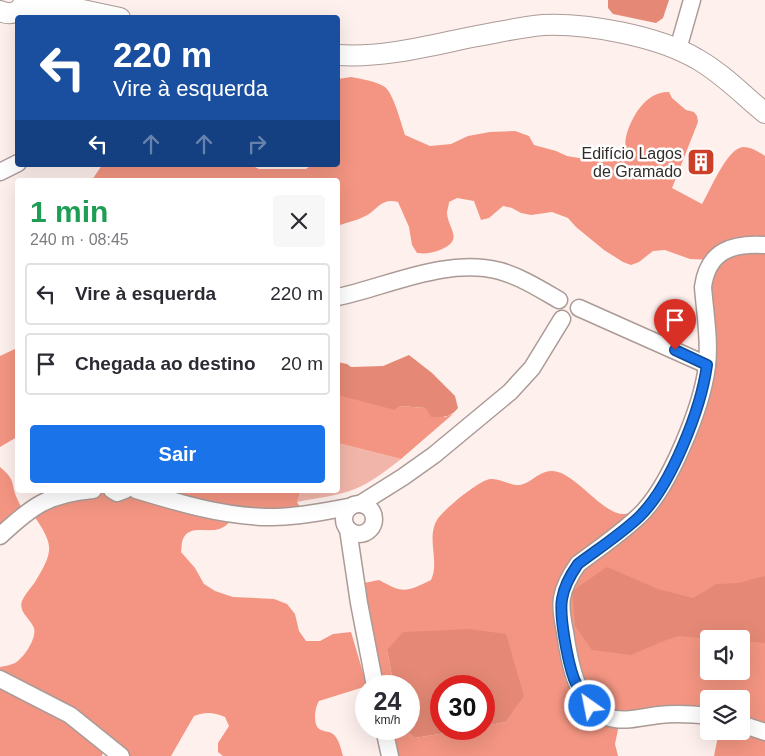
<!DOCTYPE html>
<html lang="pt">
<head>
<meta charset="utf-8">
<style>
  body { margin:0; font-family:Arial,sans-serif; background:#f7f7f7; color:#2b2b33; height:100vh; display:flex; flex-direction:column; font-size:19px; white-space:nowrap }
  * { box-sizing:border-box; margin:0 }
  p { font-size:16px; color:#7c7c81 }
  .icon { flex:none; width:28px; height:28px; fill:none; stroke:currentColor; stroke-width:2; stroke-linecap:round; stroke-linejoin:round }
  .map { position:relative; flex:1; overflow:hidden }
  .panel { position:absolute; left:15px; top:178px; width:325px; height:315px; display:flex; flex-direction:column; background:#fff; border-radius:5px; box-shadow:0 5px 20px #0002 }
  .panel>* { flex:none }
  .banner { position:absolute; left:15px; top:15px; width:325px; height:152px; border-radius:5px; box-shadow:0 5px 20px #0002; background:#1a4fa0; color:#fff; overflow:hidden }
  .controls { position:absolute; left:700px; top:630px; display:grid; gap:10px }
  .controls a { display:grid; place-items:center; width:50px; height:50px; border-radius:5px; background:#fff; box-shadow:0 5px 20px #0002; font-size:25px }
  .speed { position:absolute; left:355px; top:675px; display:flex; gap:10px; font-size:25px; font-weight:700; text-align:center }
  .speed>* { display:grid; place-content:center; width:65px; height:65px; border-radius:50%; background:#fff; box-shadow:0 5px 20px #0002; line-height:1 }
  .speed small { font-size:12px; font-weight:400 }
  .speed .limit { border:8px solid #d22; background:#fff; color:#111 }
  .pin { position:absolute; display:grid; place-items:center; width:42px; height:42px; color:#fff; margin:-51px -21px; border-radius:50% 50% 50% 0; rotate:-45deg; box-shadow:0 0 5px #0007 }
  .pin .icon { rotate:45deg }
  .me { position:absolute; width:55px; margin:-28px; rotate:327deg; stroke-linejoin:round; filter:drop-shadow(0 0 4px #0008) }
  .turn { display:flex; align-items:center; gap:18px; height:105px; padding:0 15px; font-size:22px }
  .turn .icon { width:65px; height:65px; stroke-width:2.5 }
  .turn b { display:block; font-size:35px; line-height:42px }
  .lanes { display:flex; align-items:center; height:48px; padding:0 15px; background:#0003; justify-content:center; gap:25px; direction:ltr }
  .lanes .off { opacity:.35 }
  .round { display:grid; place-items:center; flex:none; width:52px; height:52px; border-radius:5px; background:#f7f7f7 }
  .head { display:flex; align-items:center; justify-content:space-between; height:85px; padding:0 15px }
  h1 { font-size:30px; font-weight:600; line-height:38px; color:#1e9e55 }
  .button { display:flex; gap:10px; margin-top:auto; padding:10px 15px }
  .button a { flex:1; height:58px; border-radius:5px; background:#1a73e8; color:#fff; font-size:20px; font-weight:600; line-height:58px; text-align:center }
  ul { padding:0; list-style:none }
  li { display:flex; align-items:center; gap:15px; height:62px; margin:0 10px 8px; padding:0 5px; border:2px solid #e1e1e2; border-radius:5px }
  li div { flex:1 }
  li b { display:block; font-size:19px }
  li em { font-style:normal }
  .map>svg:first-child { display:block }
</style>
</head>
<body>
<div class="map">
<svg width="765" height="756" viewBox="0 0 765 756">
  <rect width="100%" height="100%" fill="#fef0ed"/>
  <path fill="#f1b6a9" d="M338,443L401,459C387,470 372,482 355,489C337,496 316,498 297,502L301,490H338Z"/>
  <g fill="#f39582" fill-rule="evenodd">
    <path d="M351,77C361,79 376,81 385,87C394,95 401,123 405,135L430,146L451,144L468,136L490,132L515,131L529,136L534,145L556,151L567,156L602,162L609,159L619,162C628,153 624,148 626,137C631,117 646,91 669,92L672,98L686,110L694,112L697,116L698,122L672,188L702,204C710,191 727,148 743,147C751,147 759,152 765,156V756H714L719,731H741V699H709V716L620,720L615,744L618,756H394L389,729H404L415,738L470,729H484V726L506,722L524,695L387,650L394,686H381L359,584L379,580C404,594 406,592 431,580C440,562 426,538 437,520C443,510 478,481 490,479C501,478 510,486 520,485C533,483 541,467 558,472C579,478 605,516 625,514C634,513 644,506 652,502L702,389L703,287L713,260L690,259L665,250L653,251L639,262L631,265L623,262L604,250L576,227L568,218L552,212L531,215L521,213L512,208L503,206L489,218L481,220L474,201L457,198L449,202C449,205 447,210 447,213C448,229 465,240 440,250C432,253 426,254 417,253L412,245L409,227L398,202C383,198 379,207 369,214C360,220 347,222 338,226V180H92L102,165H251L259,169H306L312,165H338V79ZM709,639H741V671H709Z"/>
    <polygon points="17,348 17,437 0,447 0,356"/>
    <polygon points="338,394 399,406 426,408 445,417 453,414 401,459 338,443"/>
    <path d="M0,467C10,476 12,478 14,490C16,498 21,506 24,513L0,536Z"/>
    <path d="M93,490H301L297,502L304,514L233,515C222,543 194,520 184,537C181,541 182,548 181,552L195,568L204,584L215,591L233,597L274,599L287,604L295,614L299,631L306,641H320L333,634L351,632L367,686L319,701C315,707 313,722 318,728C322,732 329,731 333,734C339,739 341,749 343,756H223L218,752V743L229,726L225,717C213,712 205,712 194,716L171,756H121L105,743L102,756H0V667C5,666 11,665 15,663C24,658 37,638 34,628C31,619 18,612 22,601C25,594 31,588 35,582C54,551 54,545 34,516L39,504Z"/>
  </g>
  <g fill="#e58976">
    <polygon points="608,0 669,0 663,18 656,23 613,14 608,8"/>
    <path d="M409,355L432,373L455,396L458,408C450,418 443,417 431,417L426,408L399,406L395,410L338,395V362L347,364L351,367L383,366Z"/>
    <polygon points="607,567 658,589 693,598 717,584 738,583 765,576 765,643 741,641 741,639 712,639 679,636 661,642 631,655 592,650 575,626 572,591"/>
    <polygon points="469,629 506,634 524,696 506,722 484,726 484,686 441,686 441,729 470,729 415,738 404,729 409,729 409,686 394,686 387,650 403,632"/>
  </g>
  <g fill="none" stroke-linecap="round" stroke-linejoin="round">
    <defs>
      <g id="minor">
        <polyline points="678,49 692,0"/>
        <polyline points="0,172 18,163"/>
        <path d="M338,297C389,286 446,257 500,271C521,277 540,289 559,300"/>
        <polyline points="579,308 707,365"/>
        <polyline points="112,490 117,493 125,490"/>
        <path d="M136,490C179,503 222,516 267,517C295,518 323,511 350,507"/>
        <polyline points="360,504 403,477 434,455 510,392 532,368 562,319"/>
        <circle cx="359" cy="519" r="15"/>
        <polyline points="348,529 359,603 375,686"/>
        <path d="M0,536C32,506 48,494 93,490"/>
        <polyline points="0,679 70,715 121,756"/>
        <path d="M709,716C692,714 676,713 659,715C642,717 623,723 607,717C576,705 569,660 565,632C563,621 560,609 562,598C564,585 571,574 578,564C598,549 620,534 638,517C669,489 702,407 707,366C710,340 705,313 703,287C708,250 733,243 765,245"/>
        <polyline points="741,724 765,732"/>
        <polyline points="384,729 390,756"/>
      </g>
      <g id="major">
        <polyline points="50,0 73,8 120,18"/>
        <polyline points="21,8 64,8"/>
        <path d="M0,11C12,16 21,12 25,0"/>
        <path d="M338,55C383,58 428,46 472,37C496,33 519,27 543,25C587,23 658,36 697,59C722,73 743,95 765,113"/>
      </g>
    </defs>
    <use href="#minor" stroke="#ab9b97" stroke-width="19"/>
    <use href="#major" stroke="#ab9b97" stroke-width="22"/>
    <use href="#minor" stroke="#fff" stroke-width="16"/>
    <use href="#major" stroke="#fff" stroke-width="20"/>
  </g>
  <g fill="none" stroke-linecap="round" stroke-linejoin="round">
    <defs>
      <path id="route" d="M590,706C584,697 578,689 574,679C568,662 559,617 562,599C564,586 571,574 578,564C598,549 621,534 639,517C671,486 701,409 707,365L675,350"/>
    </defs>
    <use href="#route" stroke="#114b97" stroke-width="12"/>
    <use href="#route" stroke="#1a73e8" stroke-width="9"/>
  </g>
  <defs>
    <symbol id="building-square" viewBox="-11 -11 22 22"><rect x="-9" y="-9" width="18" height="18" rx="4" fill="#cb4027" stroke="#fff"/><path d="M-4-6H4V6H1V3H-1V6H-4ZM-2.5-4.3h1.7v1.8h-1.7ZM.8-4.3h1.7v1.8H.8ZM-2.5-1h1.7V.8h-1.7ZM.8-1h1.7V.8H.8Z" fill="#fff"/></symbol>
  </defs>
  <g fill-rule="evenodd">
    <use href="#building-square" x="685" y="146" width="32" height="32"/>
  </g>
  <g text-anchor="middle" stroke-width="5" stroke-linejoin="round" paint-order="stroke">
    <g font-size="16" fill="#322c2a" stroke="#fff" text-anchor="end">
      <text x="682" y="159">Edifício Lagos<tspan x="682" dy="18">de Gramado</tspan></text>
    </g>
  </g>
</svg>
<div class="controls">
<a><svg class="icon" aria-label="sound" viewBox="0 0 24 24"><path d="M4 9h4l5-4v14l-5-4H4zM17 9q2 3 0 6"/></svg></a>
<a><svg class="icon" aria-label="layers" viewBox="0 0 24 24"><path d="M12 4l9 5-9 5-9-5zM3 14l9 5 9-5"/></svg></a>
</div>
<div class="speed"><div>24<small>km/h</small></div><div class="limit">30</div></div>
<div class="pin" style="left:675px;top:350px;background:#d93025"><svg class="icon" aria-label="arrive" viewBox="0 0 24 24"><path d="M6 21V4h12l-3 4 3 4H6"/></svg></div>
<svg class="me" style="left:590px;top:706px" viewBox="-20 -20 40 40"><circle r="17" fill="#1a73e8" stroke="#fff" stroke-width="3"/><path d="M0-11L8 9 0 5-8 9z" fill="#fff"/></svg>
<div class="banner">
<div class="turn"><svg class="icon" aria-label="left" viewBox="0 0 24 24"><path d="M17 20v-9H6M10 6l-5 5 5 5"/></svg><div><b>220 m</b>Vire à esquerda</div></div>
<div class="lanes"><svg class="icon" aria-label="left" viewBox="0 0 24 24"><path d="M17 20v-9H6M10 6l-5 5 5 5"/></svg><svg class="icon off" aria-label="ahead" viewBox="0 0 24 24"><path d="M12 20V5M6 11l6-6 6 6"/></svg><svg class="icon off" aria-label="ahead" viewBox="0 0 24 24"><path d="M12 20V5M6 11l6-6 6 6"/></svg><svg class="icon off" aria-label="right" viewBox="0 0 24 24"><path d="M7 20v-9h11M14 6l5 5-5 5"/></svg></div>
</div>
<section class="panel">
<div class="head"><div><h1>1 min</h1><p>240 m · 08:45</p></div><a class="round"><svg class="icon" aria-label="close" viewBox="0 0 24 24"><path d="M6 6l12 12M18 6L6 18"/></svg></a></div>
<ul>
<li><svg class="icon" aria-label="left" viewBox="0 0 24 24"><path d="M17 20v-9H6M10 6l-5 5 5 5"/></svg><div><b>Vire à esquerda</b></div><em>220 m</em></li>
<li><svg class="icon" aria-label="arrive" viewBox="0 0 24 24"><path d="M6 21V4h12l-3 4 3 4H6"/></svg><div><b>Chegada ao destino</b></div><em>20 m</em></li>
</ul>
<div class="button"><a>Sair</a></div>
</section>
</div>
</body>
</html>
